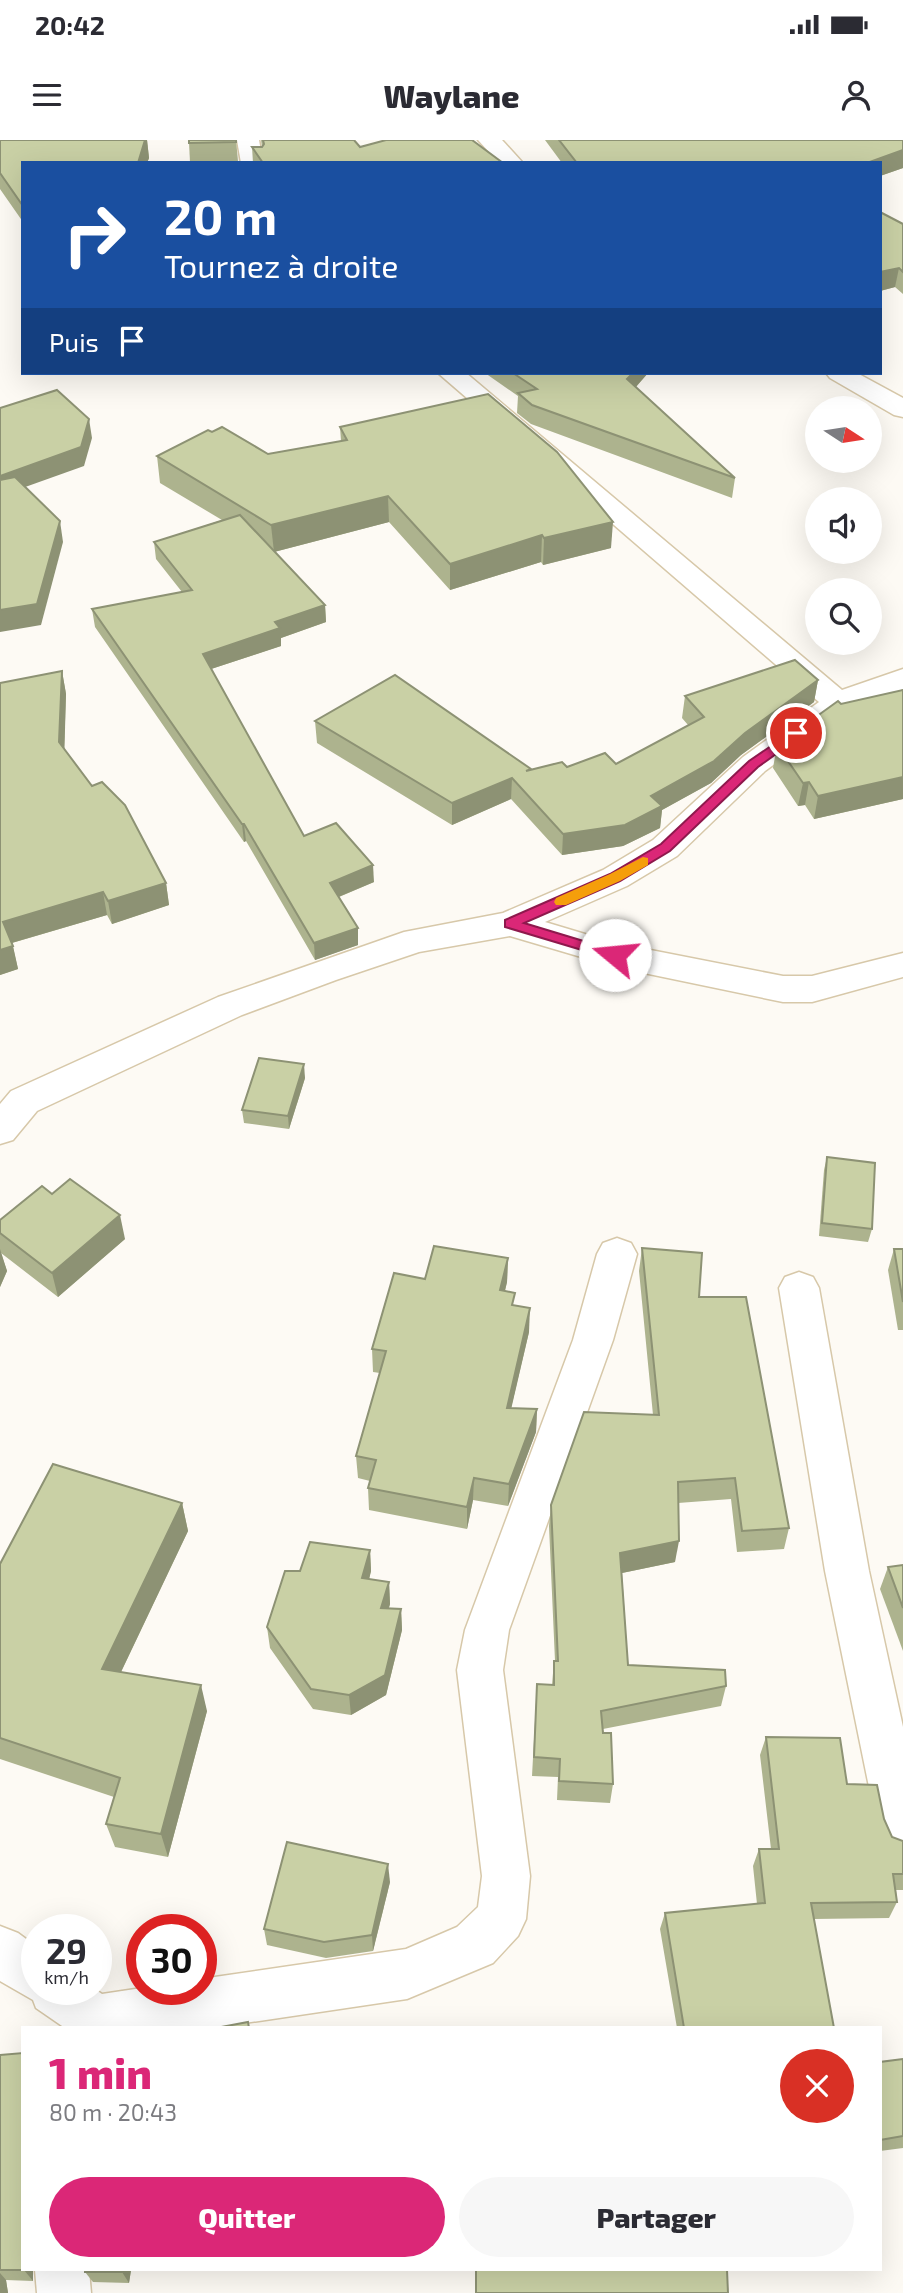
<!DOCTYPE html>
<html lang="fr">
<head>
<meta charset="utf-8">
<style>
  body { margin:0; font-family:"Exo 2",sans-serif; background:#f7f7f7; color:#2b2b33; height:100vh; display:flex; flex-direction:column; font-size:26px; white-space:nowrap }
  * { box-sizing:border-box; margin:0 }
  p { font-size:23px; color:#7c7c81 }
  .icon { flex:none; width:38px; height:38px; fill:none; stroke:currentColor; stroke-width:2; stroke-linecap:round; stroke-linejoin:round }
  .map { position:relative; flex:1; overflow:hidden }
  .sheet { position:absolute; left:21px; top:1886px; width:861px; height:245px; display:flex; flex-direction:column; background:#fff; border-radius:0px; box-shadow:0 7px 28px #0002 }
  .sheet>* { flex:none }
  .top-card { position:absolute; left:21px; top:21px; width:861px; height:214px; border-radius:0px; box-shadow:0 7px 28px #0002; background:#1a4fa0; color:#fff; overflow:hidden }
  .needle { width:46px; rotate:102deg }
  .controls { position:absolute; left:805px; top:256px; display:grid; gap:14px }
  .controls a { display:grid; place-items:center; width:77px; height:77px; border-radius:50%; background:#fff; box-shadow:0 7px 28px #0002; font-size:35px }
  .speed { position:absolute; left:21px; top:1774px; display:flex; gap:14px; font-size:35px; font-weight:700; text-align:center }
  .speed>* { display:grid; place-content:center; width:91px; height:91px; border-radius:50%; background:#fff; box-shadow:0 7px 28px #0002; line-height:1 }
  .speed small { font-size:18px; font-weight:400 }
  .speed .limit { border:10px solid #d22; background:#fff; color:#111 }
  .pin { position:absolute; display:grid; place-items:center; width:60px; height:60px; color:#fff; margin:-30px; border:4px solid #fff; border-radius:50%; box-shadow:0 2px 7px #0007 }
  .me { position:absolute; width:77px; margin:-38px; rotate:287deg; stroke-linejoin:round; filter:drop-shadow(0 0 5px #0008) }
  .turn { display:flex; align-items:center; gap:24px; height:147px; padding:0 28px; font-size:32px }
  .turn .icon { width:91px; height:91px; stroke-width:2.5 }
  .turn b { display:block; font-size:49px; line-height:60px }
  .then { display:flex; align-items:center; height:66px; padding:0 28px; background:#0003; gap:14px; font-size:26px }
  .round { display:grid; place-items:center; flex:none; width:74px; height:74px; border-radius:37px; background:#f7f7f7 }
  .summary { display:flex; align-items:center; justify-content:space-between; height:119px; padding:0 28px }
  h1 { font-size:42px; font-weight:800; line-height:52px; color:#db2777 }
  .action { display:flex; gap:14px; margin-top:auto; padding:14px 28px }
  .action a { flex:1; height:80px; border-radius:42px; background:#db2777; color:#fff; font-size:28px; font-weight:800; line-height:80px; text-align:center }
  .action a+a { background:#f7f7f7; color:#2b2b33 }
  .status { display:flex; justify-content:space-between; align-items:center; height:49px; padding:0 35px; background:#fff; direction:ltr }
  .status svg { height:19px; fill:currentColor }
  header { display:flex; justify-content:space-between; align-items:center; height:91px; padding:0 28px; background:#fff; font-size:32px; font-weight:800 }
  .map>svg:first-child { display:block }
</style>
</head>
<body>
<div class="status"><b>20:42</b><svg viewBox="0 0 49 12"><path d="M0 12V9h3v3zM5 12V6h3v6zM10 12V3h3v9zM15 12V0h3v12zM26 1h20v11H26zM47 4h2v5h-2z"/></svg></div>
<header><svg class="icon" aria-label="menu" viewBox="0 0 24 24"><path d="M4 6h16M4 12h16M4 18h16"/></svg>Waylane<svg class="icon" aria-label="person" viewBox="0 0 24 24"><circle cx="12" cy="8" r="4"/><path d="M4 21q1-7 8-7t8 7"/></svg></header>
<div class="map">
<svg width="903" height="2153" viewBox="0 0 903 2153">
  <rect width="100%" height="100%" fill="#fdfaf4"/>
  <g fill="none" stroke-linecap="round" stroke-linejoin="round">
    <defs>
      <g id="minor">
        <polygon points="237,0 259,0 263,23 241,23"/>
        <polygon points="478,0 502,0 523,23 499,23"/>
        <polygon points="438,233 466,233 842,550 903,529 903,549 849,570 765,631 677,716 627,746 545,782 615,803 783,836 812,836 903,813 903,837 812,862 783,862 615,827 510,796 419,812 336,840 242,875 37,971 13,1000 0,1004 0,964 11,951 218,857 404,792 503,773 603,730 653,700 743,617 819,562"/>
        <polygon points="826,233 857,233 903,258 903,277 894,275 830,238"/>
        <polygon points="617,1098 631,1103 637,1114 613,1200 509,1490 503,1530 530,1736 526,1779 518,1796 493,1823 407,1859 211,1888 65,1888 36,1868 33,1860 0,1841 0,1786 18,1793 37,1807 37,1850 96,1850 102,1854 142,1848 201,1850 201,1839 406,1809 457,1787 478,1767 482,1736 457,1530 465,1490 573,1200 597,1114 603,1103"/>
        <polygon points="799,1132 813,1137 819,1148 869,1431 903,1587 903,1719 886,1713 879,1696 825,1431 779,1148 785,1137"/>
        <polygon points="35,2130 89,2130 91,2153 37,2153"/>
      </g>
    </defs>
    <use href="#minor" stroke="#d7c8a9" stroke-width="3"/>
    <use href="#minor" fill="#fff" fill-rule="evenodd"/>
  </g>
  <g fill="#adb38e">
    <polygon points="0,0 147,0 149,18 147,23 23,23 23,82 0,49"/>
    <polygon points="236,0 238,21 190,22 189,3"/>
    <polygon points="261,0 354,0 360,7 503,23 253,23 252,7 262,7"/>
    <polygon points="545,0 903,0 903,28 880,36 880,23 562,23"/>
    <polygon points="880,72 903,84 903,154 895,147 880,151"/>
    <polygon points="485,233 648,233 636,247 735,338 732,358 531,284 517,273 518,256"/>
    <polygon points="340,287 611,408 543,425 541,422 450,450 389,382 274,412 325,465 326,482 281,498 281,506 211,529 304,696 374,742 339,757 358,788 358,805 315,820 246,701 244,702 95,487 92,469 182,452 156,419 154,402 222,380 160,343 157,316 268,314 341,301"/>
    <polygon points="62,531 66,554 64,609 166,743 169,765 112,784 107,775 12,803 18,829 0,835 0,543"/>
    <polygon points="818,540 814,562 741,615 711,643 662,670 660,688 623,706 562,715 511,659 452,685 317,603 315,581 531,630 616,624 688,585 682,578 685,556"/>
    <polygon points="903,550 903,659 814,679 805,665 798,666 773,628 777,605"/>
    <polygon points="305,938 289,989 244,983 242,970"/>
    <polygon points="827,1017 872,1089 868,1102 819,1096 824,1030"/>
    <polygon points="0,1080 125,1099 58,1157 1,1113 7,1131 0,1147"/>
    <polygon points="642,1108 699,1157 789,1388 784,1409 737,1412 731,1359 678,1363 675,1422 622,1433 628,1525 726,1546 721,1566 603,1589 613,1644 610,1663 557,1660 558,1637 532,1636 537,1544 552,1545 554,1521 555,1521 549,1386 551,1365 653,1275 639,1131"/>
    <polygon points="894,1109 903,1109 903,1190 898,1190 888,1130"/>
    <polygon points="508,1118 507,1142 505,1151 529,1192 511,1268 537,1269 536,1292 508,1366 473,1360 467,1389 369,1370 368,1348 370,1341 358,1338 356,1316 380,1233 373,1232 372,1209 425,1139"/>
    <polygon points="182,1363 188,1391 121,1532 207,1571 168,1717 115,1707 106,1684 114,1657 0,1619 0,1424"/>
    <polygon points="370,1410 371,1431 369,1439 389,1442 390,1464 389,1468 401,1469 402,1490 386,1555 351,1575 313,1569 270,1508 267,1487 300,1431"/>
    <polygon points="903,1425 903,1511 880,1449 888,1427"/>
    <polygon points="766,1597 847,1644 884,1679 892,1697 903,1701 903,1750 896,1750 897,1762 889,1778 814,1779 834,1888 677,1888 660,1789 665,1773 757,1764 753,1726 759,1709 771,1709 760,1615"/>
    <polygon points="390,1742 373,1811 326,1818 267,1805 264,1789"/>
    <polygon points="0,1915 23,2130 33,2130 33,2141 6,2140 8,2153 0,2153"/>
    <polygon points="903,1919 903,2008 880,2011 880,1922"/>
    <polygon points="131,2130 129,2143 93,2142 85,2132"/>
  </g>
  <g fill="#8d9274">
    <polygon points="145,0 147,0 149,18 147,23 138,23"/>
    <polygon points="903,10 903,28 880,36 880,23 867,23"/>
    <polygon points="899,128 895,147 880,151 880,132"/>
    <polygon points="633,233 648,233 626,258 627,239"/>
    <polygon points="89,279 92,298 84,326 0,356 0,336"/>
    <polygon points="388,356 389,382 274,412 271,385"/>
    <polygon points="60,381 63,402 41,485 0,492 0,470"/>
    <polygon points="613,382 611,408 543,425 544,398"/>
    <polygon points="542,395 541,422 450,450 450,424"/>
    <polygon points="325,465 326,482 281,498 281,506 205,531 203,514 275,482"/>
    <polygon points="62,531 66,554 64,625 59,602"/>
    <polygon points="818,540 814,562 741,615 711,643 662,670 660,688 623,706 562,715 563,694 651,656"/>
    <polygon points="903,637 903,659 814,679 818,656"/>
    <polygon points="512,638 511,659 452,685 452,663"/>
    <polygon points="809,642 805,665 798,666 803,643"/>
    <polygon points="242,684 244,684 246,701 244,702"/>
    <polygon points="373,725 374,742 331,760 330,743"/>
    <polygon points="166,743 169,765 112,784 108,761"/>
    <polygon points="103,752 107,775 8,804 3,782"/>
    <polygon points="358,788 358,805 315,820 314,803"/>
    <polygon points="13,806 18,829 0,835 0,810"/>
    <polygon points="304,924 305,938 289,989 288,976"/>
    <polygon points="120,1075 125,1099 58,1157 52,1133"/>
    <polygon points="0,1109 7,1131 0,1147"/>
    <polygon points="508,1118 507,1142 499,1174 500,1150"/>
    <polygon points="530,1168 529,1192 506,1291 507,1268"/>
    <polygon points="537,1269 536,1292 508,1366 509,1344"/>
    <polygon points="474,1338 473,1360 467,1389 467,1367"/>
    <polygon points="182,1363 188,1391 110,1555 102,1529"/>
    <polygon points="679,1401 675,1422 617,1434 620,1413"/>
    <polygon points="370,1410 371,1431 364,1460 362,1438"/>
    <polygon points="389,1442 390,1464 382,1488 381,1468"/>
    <polygon points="401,1469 402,1490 386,1555 351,1575 349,1555"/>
    <polygon points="201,1545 207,1571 168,1717 161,1694"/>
    <polygon points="388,1724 390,1742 373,1811 372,1795"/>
    <polygon points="24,2130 33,2130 33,2141"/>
    <polygon points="123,2130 131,2130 129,2143 122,2132"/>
    <polygon points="0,2133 6,2140 8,2153 0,2153"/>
  </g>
  <g fill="#c9d0a5" stroke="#8d9274" stroke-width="2">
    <polygon points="0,0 145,0 138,23 23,23 23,66 0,33"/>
    <polygon points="189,0 236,0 236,2 189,3"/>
    <polygon points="263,0 354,0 360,7 386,0 472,0 503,23 263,23 252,7 262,7 264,4"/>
    <polygon points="559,0 903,0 903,10 867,23 577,23"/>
    <polygon points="880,72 903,84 903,132 899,128 880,132"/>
    <polygon points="513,233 633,233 627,239 735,338 532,265 518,253 537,249"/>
    <polygon points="57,250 89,279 81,307 0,336 0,268"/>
    <polygon points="488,254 557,312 613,382 544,398 542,395 450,424 388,356 271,385 157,316 208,290 212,292 222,287 268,314 347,300 340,287"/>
    <polygon points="15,337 60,381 37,464 0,470 0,340"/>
    <polygon points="240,375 325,465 275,482 280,488 203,514 304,696 336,683 373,725 330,743 358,788 314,803 244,684 242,684 92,469 192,450 154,402"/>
    <polygon points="795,520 818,540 745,593 714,621 651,656 662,666 625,685 563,694 512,638 452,663 315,581 395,535 531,629 526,631 562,622 567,627 605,613 616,624 704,577 685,556"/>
    <polygon points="62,531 59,602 92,646 102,642 125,665 166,743 108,761 103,752 3,782 13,806 0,810 0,543"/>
    <polygon points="903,550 903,637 818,656 809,642 803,643 777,605 838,561 841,564"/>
    <polygon points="259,918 304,924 288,976 242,970"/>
    <polygon points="827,1017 875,1023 872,1089 822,1083"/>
    <polygon points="70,1039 120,1075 52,1133 0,1093 0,1080 42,1046 52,1054"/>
    <polygon points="434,1106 508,1118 500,1150 515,1153 512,1165 530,1168 507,1268 537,1269 509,1344 474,1338 467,1367 368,1348 376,1320 356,1316 386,1211 372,1209 394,1133 425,1139"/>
    <polygon points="642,1108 702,1113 699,1157 746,1157 789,1388 742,1391 735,1338 678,1342 679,1401 620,1413 628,1525 725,1530 726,1546 601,1571 603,1593 611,1593 613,1644 559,1641 560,1619 534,1617 537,1544 554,1545 554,1521 558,1521 551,1365 584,1272 659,1275"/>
    <polygon points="894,1109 903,1109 903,1162"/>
    <polygon points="53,1324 182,1363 102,1529 201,1545 161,1694 106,1684 120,1638 0,1598 0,1424"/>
    <polygon points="310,1402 370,1410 362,1438 389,1442 381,1468 401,1469 385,1535 349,1555 311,1549 267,1487 285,1431 300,1431"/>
    <polygon points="903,1425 903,1468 888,1427"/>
    <polygon points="766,1597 840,1598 847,1644 877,1645 884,1679 892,1697 903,1701 903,1734 893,1734 897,1762 811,1763 834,1888 684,1888 665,1773 765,1763 759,1709 779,1709"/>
    <polygon points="287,1702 388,1724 372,1795 324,1802 264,1789"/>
    <polygon points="248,1882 249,1888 216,1888"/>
    <polygon points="23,1913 23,2130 24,2130 0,2130 0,1915"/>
    <polygon points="903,1919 903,1996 880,2000 880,1922"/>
    <polygon points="85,2130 123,2130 122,2132 85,2132"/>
    <polygon points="476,2130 727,2130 728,2153 476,2153"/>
  </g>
  <polygon fill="#db2777" stroke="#8e194d" stroke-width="2" points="796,589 803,593 801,596 758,627 670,711 620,741 524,783 620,812 620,819 615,820 505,787 505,780 610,734 661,704 749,621"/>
  <polygon fill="#f59e0b" points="643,717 648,718 648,725 620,741 566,765 556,765 554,762 556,758 610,734"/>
</svg>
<div class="controls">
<a><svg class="needle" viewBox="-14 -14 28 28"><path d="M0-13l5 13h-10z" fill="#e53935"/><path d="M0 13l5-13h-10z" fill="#7c7c81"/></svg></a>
<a><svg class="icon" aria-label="sound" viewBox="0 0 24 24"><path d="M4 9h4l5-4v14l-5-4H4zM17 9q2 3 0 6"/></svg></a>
<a><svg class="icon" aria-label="search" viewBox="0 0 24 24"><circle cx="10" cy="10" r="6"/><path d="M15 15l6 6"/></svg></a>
</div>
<div class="speed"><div>29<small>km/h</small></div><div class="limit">30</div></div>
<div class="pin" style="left:796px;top:593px;background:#d93025"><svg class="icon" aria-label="arrive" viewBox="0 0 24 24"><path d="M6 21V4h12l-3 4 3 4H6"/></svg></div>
<svg class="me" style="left:615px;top:815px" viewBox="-20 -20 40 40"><circle r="19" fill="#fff"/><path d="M0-13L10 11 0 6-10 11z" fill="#db2777"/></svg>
<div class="top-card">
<div class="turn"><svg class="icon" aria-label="right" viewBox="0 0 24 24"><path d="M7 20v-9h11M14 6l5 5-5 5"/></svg><div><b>20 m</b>Tournez à droite</div></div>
<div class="then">Puis<svg class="icon" aria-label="arrive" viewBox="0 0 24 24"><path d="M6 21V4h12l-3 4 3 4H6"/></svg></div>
</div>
<section class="sheet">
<div class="summary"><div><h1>1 min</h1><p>80 m · 20:43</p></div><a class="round" style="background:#d93025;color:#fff"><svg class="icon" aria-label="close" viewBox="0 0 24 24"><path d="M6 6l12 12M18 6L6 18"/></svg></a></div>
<div class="action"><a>Quitter</a><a>Partager</a></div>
</section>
</div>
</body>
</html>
